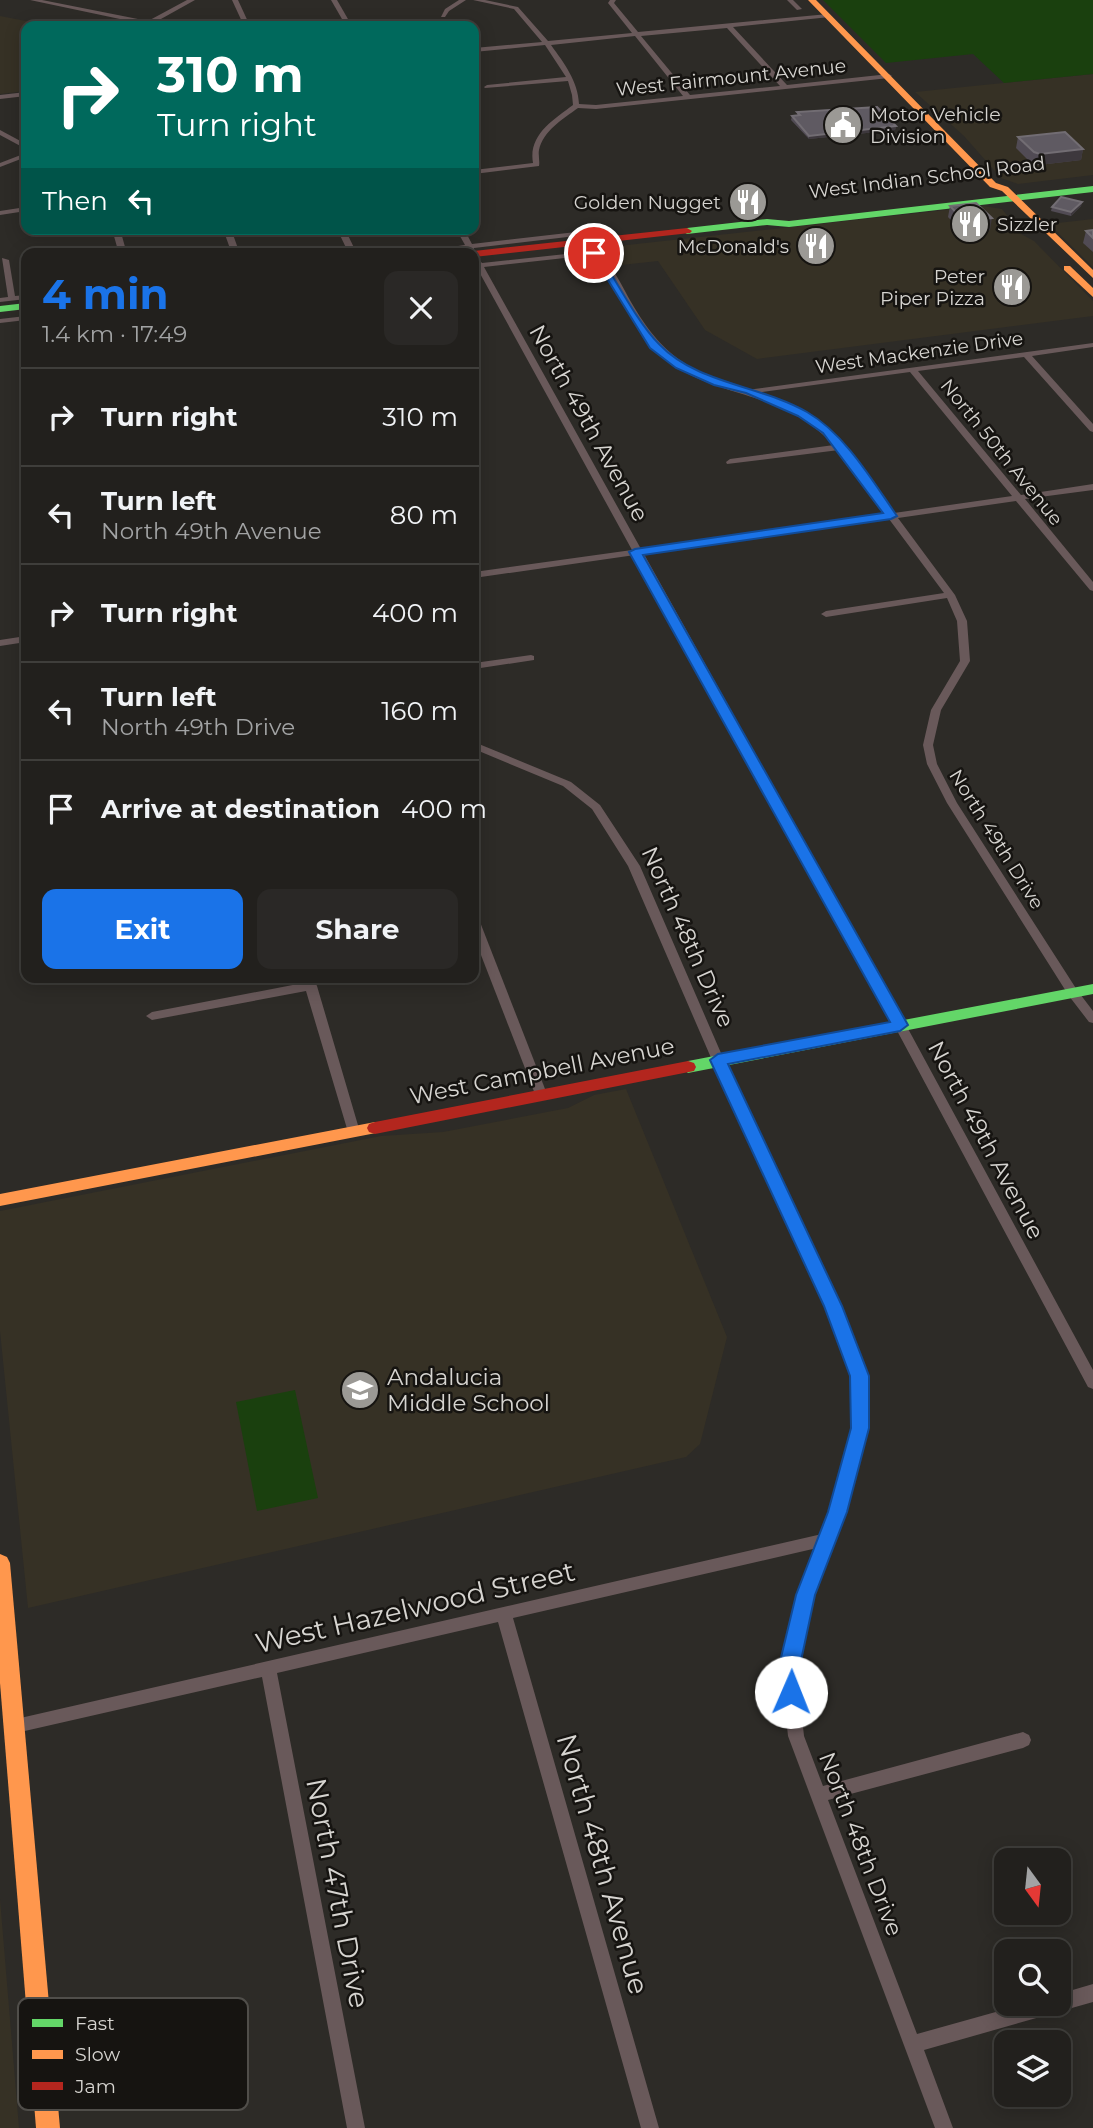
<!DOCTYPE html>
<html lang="en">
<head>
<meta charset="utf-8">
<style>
  body { margin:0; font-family:Montserrat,sans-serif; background:#2a2826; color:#f1f3f6; height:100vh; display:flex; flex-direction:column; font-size:26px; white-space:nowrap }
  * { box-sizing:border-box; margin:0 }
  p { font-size:23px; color:#a2a3a4 }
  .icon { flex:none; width:38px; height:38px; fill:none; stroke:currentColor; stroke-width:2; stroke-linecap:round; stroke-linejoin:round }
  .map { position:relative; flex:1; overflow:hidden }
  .sheet { position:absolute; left:21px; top:248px; width:458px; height:735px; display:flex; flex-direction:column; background:#22201d; border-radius:14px; box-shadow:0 4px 18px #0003,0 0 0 2px #3f3e3b }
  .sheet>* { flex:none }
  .hud { position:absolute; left:21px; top:21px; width:458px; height:214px; border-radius:14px; box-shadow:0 4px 18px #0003,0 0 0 2px #3f3e3b; background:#00695c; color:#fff; overflow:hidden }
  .needle { width:46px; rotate:165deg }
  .tools { position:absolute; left:994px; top:1848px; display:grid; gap:14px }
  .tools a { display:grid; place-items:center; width:77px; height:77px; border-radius:14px; background:#22201d; box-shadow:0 4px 18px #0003,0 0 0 2px #3f3e3b; font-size:35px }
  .pin { position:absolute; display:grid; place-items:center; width:60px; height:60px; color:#fff; margin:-30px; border:4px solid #fff; border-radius:50%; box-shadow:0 2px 7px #0007 }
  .me { position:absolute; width:77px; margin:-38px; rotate:1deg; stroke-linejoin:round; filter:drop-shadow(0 0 5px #0008) }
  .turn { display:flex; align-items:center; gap:24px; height:147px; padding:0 21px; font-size:32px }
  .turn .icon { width:91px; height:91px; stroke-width:2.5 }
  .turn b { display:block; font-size:49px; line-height:60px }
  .then { display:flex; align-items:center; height:66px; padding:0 21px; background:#0003; gap:14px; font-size:26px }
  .round { display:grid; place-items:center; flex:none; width:74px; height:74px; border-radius:14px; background:#2a2826 }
  .overview { display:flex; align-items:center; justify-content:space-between; height:119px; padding:0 21px }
  h1 { font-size:42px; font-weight:700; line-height:52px; color:#1a73e8 }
  .action { display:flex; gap:14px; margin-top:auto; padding:14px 21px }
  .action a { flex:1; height:80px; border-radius:14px; background:#1a73e8; color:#fff; font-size:28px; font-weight:700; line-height:80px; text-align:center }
  .action a+a { background:#2a2826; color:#f1f3f6 }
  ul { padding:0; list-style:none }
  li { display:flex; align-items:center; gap:21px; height:98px; padding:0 21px; border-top:2px solid #3f3e3b }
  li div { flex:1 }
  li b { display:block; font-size:26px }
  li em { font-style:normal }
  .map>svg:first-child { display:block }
</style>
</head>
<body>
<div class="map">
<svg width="1093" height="2128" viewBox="0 0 1093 2128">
  <rect width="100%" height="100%" fill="#2d2b27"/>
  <g fill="#363125">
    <polygon points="0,16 52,26 26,26 26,91 0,94"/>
    <polygon points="1093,74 1093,175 1018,184 1001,178 964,136 915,92"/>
    <polygon points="983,206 1002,209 1021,234 1034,241 1093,301 1093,316 757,359 705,330 658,261 612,266 600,248"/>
    <polygon points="1093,219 1093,267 1049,224"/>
    <polygon points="626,1089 727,1337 700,1444 686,1457 28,1608 0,1331 0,1211 381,1136 443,1132 568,1108 594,1095"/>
    <polygon points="0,1899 19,2128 0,2128"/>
  </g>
  <g fill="#1a400e">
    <polygon points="823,0 1093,0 1093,74 1004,83 973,54 886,63"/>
    <polygon points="295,1390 318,1498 257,1511 236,1402"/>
  </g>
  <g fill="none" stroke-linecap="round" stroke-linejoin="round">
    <g fill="#69595a" fill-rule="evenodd">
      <polygon points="30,0 42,0 148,21 187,0 195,0 152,24 153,26"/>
      <polygon points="232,0 238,0 250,26 244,26"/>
      <polygon points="331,0 337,0 352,26 346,26"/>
      <polygon points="459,0 466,0 449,11 445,17 441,17 445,9"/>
      <path d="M473,0H485L518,7L548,41L632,33L608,3L610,0H616L614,3L638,32L828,14L830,17L733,27L787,85L889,74L892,76L889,78L596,109L578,108C563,119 543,131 539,150C538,155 540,161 539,166L474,174V170L533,163C528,135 553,120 573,105L572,95L568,81L485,88L484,87L487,85L566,77L545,45L474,52V48L542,42L514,9ZM727,28L780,86L690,95L641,36ZM635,36L683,96L596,105L579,104C578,81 564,63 551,45Z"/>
      <polygon points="787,0 793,0 802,9 797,10"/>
      <polygon points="26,92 26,96 0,99 0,95"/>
      <polygon points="0,130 26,144 26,149 0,135"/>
      <polygon points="26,153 26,157 0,167 0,163"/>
      <polygon points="26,207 26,211 0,215 0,211"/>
      <polygon points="112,229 120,229 127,254 119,254"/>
      <polygon points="223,229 231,229 240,254 232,254"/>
      <polygon points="337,229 345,229 357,254 349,254"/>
      <polygon points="456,229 464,229 472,244 576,232 580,234 576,236 474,248 474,252 471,252 467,249 427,254 402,254 465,245"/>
      <path d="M594,251C611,261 622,286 631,302C663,357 689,371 747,390L1093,343V347L1032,356L1093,424V432L1090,431L1024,357L918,371L1021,495L1093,484V490L1025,499L1093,582V591L1090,590L1016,501L898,518L955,595L967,621L970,661L941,710L933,745L937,764L957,803L1077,990L1093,1011V1023L1089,1022L1069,996L947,803L927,764L923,745L931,710L960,661L957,621L947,598L826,617L821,614L826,611L944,593L889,519L644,554L906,1025L1093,1370V1389L1088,1387L894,1025L635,555L474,578V572L632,550L477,268H474V254L482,263ZM592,255C618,287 632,330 663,357C696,386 743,391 782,408C802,417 819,430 834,445L730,459L726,462L727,464L839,450L886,514L641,549L484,267ZM910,372L1012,496L894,513C873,484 853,449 825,427C804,410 780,401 755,393Z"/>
      <polygon points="2,258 9,260 15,296 26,295 26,299 0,302 0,298 8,297"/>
      <polygon points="26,316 26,320 0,323 0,319"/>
      <polygon points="26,636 26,642 0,646 0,640"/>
      <polygon points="531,655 534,656 534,660 474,669 474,663"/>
      <polygon points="474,742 571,782 600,805 640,866 724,1060 840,1306 866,1376 867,1428 845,1512 814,1595 797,1670 804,1736 823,1786 1023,1732 1029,1735 1031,1740 1029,1745 1023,1748 828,1800 917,2034 1024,2004 1059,2004 1059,1994 1093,1984 1093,2002 924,2050 953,2128 935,2128 788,1736 781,1670 798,1595 817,1548 513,1618 659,2128 641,2128 498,1622 277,1673 365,2128 347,2128 262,1677 16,1733 10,1731 8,1726 10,1721 16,1719 822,1534 831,1512 853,1428 852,1376 826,1306 712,1060 628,866 592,809 563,786 474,749"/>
      <polygon points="474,918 480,922 547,1094 545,1097 537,1097 535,1094 474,937"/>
      <polygon points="303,978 313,978 317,986 360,1132 358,1135 350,1135 348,1132 306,991 152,1020 146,1016 152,1012 303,983"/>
    </g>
    <g fill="#63d668" fill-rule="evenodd">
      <polygon points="1093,186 1093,192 789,227 767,225 687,234 682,231 687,228 767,219 789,221"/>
      <polygon points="26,303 26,309 0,312 0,306"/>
      <polygon points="1093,984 1093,994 688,1073 680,1067 688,1061"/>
    </g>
    <g fill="#ff974d" fill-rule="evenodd">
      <polygon points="808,0 816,0 996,183 1008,187 1093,270 1093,278 1002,191 990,187"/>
      <polygon points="1064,266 1070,266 1093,288 1093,297 1064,270"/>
      <polygon points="375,1122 381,1124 383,1128 381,1132 0,1206 0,1194"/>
      <polygon points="0,1554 7,1557 10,1563 60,2128 36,2128 0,1683"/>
    </g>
    <g fill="#b3261e" fill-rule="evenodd">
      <polygon points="687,228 692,231 690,233 474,257 474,254 469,254 474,251"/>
      <polygon points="688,1061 694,1063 696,1067 694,1071 375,1134 369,1132 367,1128 369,1124 375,1122"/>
    </g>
  </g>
  <g fill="#514b54">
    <polygon points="797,112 896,126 895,130 809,139 791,120 792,116 797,115"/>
    <polygon points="1018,137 1083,149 1081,160 1039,165 1032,164 1016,148"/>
    <polygon points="1082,202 1081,206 1071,216 1051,211 1052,207"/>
    <polygon points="950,206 990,230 964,234 948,217"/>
    <polygon points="1093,230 1093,252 1083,243 1086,231"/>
  </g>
  <g fill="#3d383d">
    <polygon points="896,126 895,130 809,139 809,136"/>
    <polygon points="1083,149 1081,160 1039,165 1040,154"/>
    <polygon points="1082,202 1081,206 1071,216 1071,212"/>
    <polygon points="992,218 990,230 964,234 965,222"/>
  </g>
  <g fill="#5f5a62" stroke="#726d73" stroke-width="2">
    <polygon points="877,107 896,126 809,136 792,116 800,115 797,112"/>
    <polygon points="1065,132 1083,149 1040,154 1034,152 1018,137"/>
    <polygon points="1061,197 1082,202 1071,212 1052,207"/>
    <polygon points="976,203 992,218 965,222 950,206"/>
    <polygon points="1093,230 1093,238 1086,231"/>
  </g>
  <path fill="#1a73e8" stroke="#114b97" stroke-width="2" d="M590,251H597C615,278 637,322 659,344C697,384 760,385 807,412C845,434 872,480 897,516L891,519L643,555L908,1025L900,1031L728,1064L842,1306L869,1376V1428L847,1512L815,1595L799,1670L802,1692L798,1698L791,1701L784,1698L778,1670L796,1595L828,1512L851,1428L850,1376L824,1306L710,1060L718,1054L890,1022L629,552L635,549L883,513L823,433L798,416L746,393L714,385L676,368L650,348Z"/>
  <defs>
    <symbol id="civic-disc" viewBox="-11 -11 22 22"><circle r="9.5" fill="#9b9995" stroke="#161411"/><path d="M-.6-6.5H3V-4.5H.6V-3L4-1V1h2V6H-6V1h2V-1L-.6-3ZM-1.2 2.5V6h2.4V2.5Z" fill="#fff"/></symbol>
    <symbol id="restaurant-disc" viewBox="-11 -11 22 22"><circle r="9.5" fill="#9b9995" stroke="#161411"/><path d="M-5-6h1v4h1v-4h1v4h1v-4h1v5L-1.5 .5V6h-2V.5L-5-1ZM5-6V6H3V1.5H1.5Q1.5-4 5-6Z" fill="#fff"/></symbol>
    <symbol id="school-disc" viewBox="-11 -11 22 22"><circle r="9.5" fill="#9b9995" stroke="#161411"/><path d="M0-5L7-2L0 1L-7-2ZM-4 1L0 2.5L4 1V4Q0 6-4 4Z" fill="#fff"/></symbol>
  </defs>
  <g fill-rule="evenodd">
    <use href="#civic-disc" x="821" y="103" width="44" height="44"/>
    <use href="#restaurant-disc" x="726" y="180" width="44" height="44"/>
    <use href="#restaurant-disc" x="948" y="202" width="44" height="44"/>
    <use href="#restaurant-disc" x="794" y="224" width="44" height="44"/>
    <use href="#restaurant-disc" x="990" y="265" width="44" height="44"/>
    <use href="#school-disc" x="338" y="1368" width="44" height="44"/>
  </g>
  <g text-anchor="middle" stroke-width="5" stroke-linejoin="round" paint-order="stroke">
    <g font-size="19" fill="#d6d4d0" stroke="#161411">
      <text transform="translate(731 77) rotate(-6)" y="7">West Fairmount Avenue</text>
      <text transform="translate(927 177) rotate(-7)" y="7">West Indian School Road</text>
      <text transform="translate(919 352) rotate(-8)" y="7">West Mackenzie Drive</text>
      <text transform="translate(1002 452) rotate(51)" y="7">North 50th Avenue</text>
      <text transform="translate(997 839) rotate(58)" y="7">North 49th Drive</text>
    </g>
    <g font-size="19" fill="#d6d4d0" stroke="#161411" text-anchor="end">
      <text x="870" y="121" text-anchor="start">Motor Vehicle<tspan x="870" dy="22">Division</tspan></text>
      <text x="721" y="209">Golden Nugget</text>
      <text x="997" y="231" text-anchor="start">Sizzler</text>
      <text x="789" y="253">McDonald's</text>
      <text x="985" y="283">Peter<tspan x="985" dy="22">Piper Pizza</tspan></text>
    </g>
    <g font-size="23" fill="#d6d4d0" stroke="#161411">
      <text transform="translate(589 423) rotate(61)" y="8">North 49th Avenue</text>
      <text transform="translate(688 937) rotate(66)" y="8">North 48th Drive</text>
      <text transform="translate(542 1071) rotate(-11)" y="8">West Campbell Avenue</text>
      <text transform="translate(986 1140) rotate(62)" y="8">North 49th Avenue</text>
      <text transform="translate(861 1844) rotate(69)" y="8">North 48th Drive</text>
    </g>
    <g font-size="23" fill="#d6d4d0" stroke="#161411" text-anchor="start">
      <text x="387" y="1385">Andalucia<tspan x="387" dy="26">Middle School</tspan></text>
    </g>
    <g font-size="28" fill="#d6d4d0" stroke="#161411">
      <text transform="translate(415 1607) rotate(-13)" y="10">West Hazelwood Street</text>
      <text transform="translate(603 1864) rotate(74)" y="10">North 48th Avenue</text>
      <text transform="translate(338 1893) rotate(79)" y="10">North 47th Drive</text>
    </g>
  </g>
  <rect x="18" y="1998" width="230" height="112" rx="10" fill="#161411" stroke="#504e4a" stroke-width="2"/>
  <rect x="32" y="2019" width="31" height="8" fill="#63d668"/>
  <rect x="32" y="2050" width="31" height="9" fill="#ff974d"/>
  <rect x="32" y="2082" width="31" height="8" fill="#b3261e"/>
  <g font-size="19" fill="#d6d4d0">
    <text x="75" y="2030">Fast</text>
    <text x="75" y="2061">Slow</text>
    <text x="75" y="2093">Jam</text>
  </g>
</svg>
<div class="tools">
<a><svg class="needle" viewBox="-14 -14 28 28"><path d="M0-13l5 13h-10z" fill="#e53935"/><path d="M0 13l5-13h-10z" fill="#a2a3a4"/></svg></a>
<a><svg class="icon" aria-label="search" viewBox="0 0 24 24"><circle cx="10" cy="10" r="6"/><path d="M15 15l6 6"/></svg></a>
<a><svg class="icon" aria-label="layers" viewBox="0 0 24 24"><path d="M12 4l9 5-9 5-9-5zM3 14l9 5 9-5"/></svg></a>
</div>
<div class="pin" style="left:594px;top:253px;background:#d93025"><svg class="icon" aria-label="arrive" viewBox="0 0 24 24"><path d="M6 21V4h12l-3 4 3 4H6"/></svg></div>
<svg class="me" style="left:791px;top:1692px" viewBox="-20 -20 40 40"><circle r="19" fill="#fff"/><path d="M0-13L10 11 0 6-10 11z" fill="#1a73e8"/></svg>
<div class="hud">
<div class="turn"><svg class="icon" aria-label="right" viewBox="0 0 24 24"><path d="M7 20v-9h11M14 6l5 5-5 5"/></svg><div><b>310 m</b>Turn right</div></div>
<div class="then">Then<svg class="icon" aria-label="left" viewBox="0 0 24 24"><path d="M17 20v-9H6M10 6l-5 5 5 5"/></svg></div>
</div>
<section class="sheet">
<div class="overview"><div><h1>4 min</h1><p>1.4 km · 17:49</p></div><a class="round"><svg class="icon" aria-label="close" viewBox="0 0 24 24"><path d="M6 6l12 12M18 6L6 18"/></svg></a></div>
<ul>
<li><svg class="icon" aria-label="right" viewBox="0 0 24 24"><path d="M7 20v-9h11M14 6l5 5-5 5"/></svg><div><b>Turn right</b></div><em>310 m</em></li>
<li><svg class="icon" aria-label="left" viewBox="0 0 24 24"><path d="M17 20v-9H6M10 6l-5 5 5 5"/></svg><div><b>Turn left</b><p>North 49th Avenue</p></div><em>80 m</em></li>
<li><svg class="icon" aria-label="right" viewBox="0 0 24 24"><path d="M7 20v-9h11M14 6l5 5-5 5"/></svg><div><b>Turn right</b></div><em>400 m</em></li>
<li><svg class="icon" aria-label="left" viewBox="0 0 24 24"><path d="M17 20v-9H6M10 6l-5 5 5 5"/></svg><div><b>Turn left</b><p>North 49th Drive</p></div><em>160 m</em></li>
<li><svg class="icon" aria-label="arrive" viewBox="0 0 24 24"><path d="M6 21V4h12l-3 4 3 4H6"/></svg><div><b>Arrive at destination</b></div><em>400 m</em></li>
</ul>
<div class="action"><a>Exit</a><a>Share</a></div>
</section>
</div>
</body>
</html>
